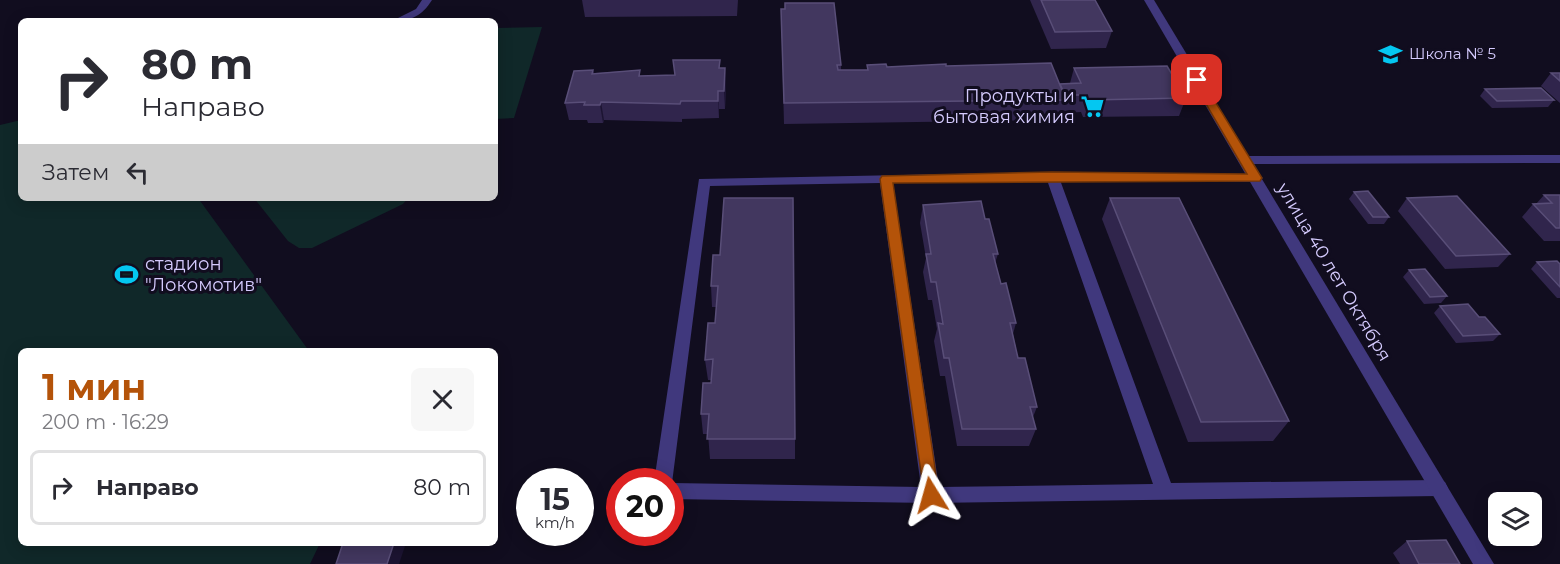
<!DOCTYPE html>
<html lang="ru">
<head>
<meta charset="utf-8">
<style>
  body { margin:0; font-family:Montserrat,sans-serif; background:#f7f7f7; color:#2b2b33; height:100vh; display:flex; flex-direction:column; font-size:22px; white-space:nowrap }
  * { box-sizing:border-box; margin:0 }
  p { font-size:20px; color:#7c7c81 }
  .icon { flex:none; width:33px; height:33px; fill:none; stroke:currentColor; stroke-width:2; stroke-linecap:round; stroke-linejoin:round }
  .map { position:relative; flex:1; overflow:hidden }
  .details { position:absolute; left:18px; top:348px; width:480px; height:198px; display:flex; flex-direction:column; background:#fff; border-radius:9px; box-shadow:0 3px 15px #0003 }
  .details>* { flex:none }
  .hud { position:absolute; left:18px; top:18px; width:480px; height:183px; border-radius:9px; box-shadow:0 3px 15px #0003; background:#fff; color:#2b2b33; overflow:hidden }
  .buttons { position:absolute; left:1488px; top:492px; display:grid; gap:12px }
  .buttons a { display:grid; place-items:center; width:54px; height:54px; border-radius:9px; background:#fff; box-shadow:0 3px 15px #0003; font-size:30px }
  .speed { position:absolute; left:516px; top:468px; display:flex; gap:12px; font-size:30px; font-weight:700; text-align:center }
  .speed>* { display:grid; place-content:center; width:78px; height:78px; border-radius:50%; background:#fff; box-shadow:0 3px 15px #0003; line-height:1 }
  .speed small { font-size:15px; font-weight:400 }
  .speed .limit { border:9px solid #d22; background:#fff; color:#111 }
  .pin { position:absolute; display:grid; place-items:center; width:51px; height:51px; color:#fff; margin:-26px; border-radius:12px; box-shadow:0 3px 9px #0006 }
  .me { position:absolute; width:66px; margin:-33px; rotate:352deg; stroke-linejoin:round; filter:drop-shadow(0 0 4px #0008) }
  .turn { display:flex; align-items:center; gap:21px; height:126px; padding:0 24px; font-size:27px }
  .turn .icon { width:78px; height:78px; stroke-width:2.5 }
  .turn b { display:block; font-size:42px; line-height:51px }
  .then { display:flex; align-items:center; height:57px; padding:0 24px; background:#0003; gap:12px; font-size:22px }
  .round { display:grid; place-items:center; flex:none; width:63px; height:63px; border-radius:9px; background:#f7f7f7 }
  .head { display:flex; align-items:center; justify-content:space-between; height:102px; padding:0 24px }
  h1 { font-size:36px; font-weight:700; line-height:45px; color:#b45309 }
  ul { padding:0; list-style:none }
  li { display:flex; align-items:center; gap:18px; height:75px; margin:0 12px 9px; padding:0 12px; border:3px solid #e1e1e2; border-radius:9px }
  li div { flex:1 }
  li b { display:block; font-size:22px }
  li em { font-style:normal }
  .map>svg:first-child { display:block }
</style>
</head>
<body>
<div class="map">
<svg width="1560" height="564" viewBox="0 0 1560 564">
  <rect width="100%" height="100%" fill="#110d1f"/>
  <g fill="#102829">
    <polygon points="542,27 514,118 495,119 495,28"/>
    <polygon points="21,120 21,198 198,198 309,351 21,351 21,543 320,543 310,564 0,564 0,125"/>
    <polygon points="254,198 408,198 403,204 312,248 299,248 288,241"/>
  </g>
  <g fill="none" stroke-linecap="round" stroke-linejoin="round">
    <g fill="#40387d" fill-rule="evenodd">
      <path d="M422,0H432C422,16 411,21 392,21L416,9Z"/>
      <polygon points="1560,155 1560,163 1245,164 1239,160 1245,156"/>
      <path d="M1052,172L1256,174L1263,178L1256,182L1060,180L1171,483L1439,480L1445,482L1448,488L1445,494L1439,496L931,503L670,499V482H654L699,179ZM1047,180L1153,484L939,487L893,183ZM880,183L921,487L672,483L710,186Z"/>
    </g>
    <polygon fill="#40387d" fill-rule="evenodd" points="1144,0 1154,0 1494,564 1473,564"/>
  </g>
  <g fill="#30254c">
    <polygon points="582,0 738,0 737,16 585,17"/>
    <polygon points="1030,0 1095,0 1112,31 1106,48 1051,49"/>
    <polygon points="781,9 841,65 841,70 867,70 867,65 887,67 946,66 1060,84 1070,83 1074,68 1186,98 1179,116 1083,117 1081,112 1063,113 1060,120 784,124"/>
    <polygon points="720,68 726,85 725,109 719,109 719,118 682,119 682,122 604,120 603,123 588,123 587,120 569,120 565,103 593,70 594,73 640,70 640,76 674,75"/>
    <polygon points="1551,73 1560,73 1560,103 1541,86"/>
    <polygon points="1485,89 1554,100 1548,107 1492,108 1480,96"/>
    <polygon points="1354,192 1389,217 1384,224 1368,224 1349,199"/>
    <polygon points="1544,195 1560,195 1560,241 1544,241 1522,217 1533,204 1536,204"/>
    <polygon points="1110,198 1289,421 1273,441 1188,442 1102,219"/>
    <polygon points="1407,198 1510,254 1498,267 1445,269 1398,211"/>
    <polygon points="923,205 985,219 998,254 995,263 1001,284 1016,323 1013,334 1018,358 1037,407 1033,417 1036,429 1029,446 957,446 945,376 940,376 934,341 937,329 932,300 928,300 923,272 926,258 920,223"/>
    <polygon points="713,255 795,439 795,459 710,459 708,434 703,434 701,414 711,383 711,380 708,380 705,360 715,323 716,307 712,307 711,286"/>
    <polygon points="1537,262 1560,264 1560,298 1557,298 1531,269"/>
    <polygon points="1409,270 1447,296 1441,303 1424,304 1403,277"/>
    <polygon points="1440,306 1479,317 1500,334 1493,341 1456,343 1434,313"/>
    <polygon points="1407,541 1460,564 1400,564 1393,553"/>
  </g>
  <g fill="#1c1432">
    <polygon points="725,68 726,85 725,109 724,91"/>
    <polygon points="718,91 719,109 719,118 718,101"/>
    <polygon points="601,102 604,120 603,123 600,105"/>
    <polygon points="394,543 406,543 399,564 387,564"/>
  </g>
  <g fill="#42375f" stroke="#594e78" stroke-width="1.5">
    <polygon points="1041,0 1095,0 1112,31 1055,32"/>
    <polygon points="785,3 834,3 841,65 837,65 838,70 868,70 867,65 886,64 887,67 946,64 946,66 1051,63 1066,100 784,103 781,9 785,9"/>
    <polygon points="673,60 720,60 719,68 725,68 724,91 718,91 718,101 681,101 680,104 601,102 600,105 584,105 585,102 565,103 574,71 593,70 592,74 640,70 639,76 675,75"/>
    <polygon points="1167,66 1186,98 1089,100 1086,95 1065,95 1060,84 1081,83 1074,68"/>
    <polygon points="1551,73 1560,73 1560,81"/>
    <polygon points="1541,88 1554,100 1497,101 1485,89"/>
    <polygon points="1368,191 1389,217 1373,217 1354,192"/>
    <polygon points="1544,195 1560,195 1560,228 1556,228 1533,204 1552,203"/>
    <polygon points="1457,196 1510,254 1456,256 1407,198"/>
    <polygon points="724,198 793,198 795,439 707,439 709,414 701,414 703,383 711,383 713,359 705,360 708,323 715,323 718,286 711,286 713,255 720,255"/>
    <polygon points="1110,198 1179,198 1289,421 1201,422"/>
    <polygon points="981,201 985,219 989,219 998,254 993,254 1001,284 1006,283 1016,323 1010,323 1018,358 1025,358 1037,407 1030,407 1036,429 962,429 949,358 944,358 938,323 943,324 936,282 931,282 926,254 931,254 923,205"/>
    <polygon points="1557,261 1560,264 1560,287 1537,262"/>
    <polygon points="1425,269 1447,296 1430,297 1409,270"/>
    <polygon points="1468,304 1479,317 1485,317 1500,334 1463,336 1440,306"/>
    <polygon points="1446,540 1460,564 1419,564 1407,541"/>
    <polygon points="343,543 394,543 387,564 336,564"/>
  </g>
  <polygon fill="#b45309" stroke="#753606" stroke-width="1.5" points="1197,77 1202,80 1262,178 1260,181 893,183 939,495 937,501 931,503 925,501 880,179 882,176 1052,172 1247,174 1192,80"/>
  <defs>
    <symbol id="school-bare" viewBox="-9 -9 18 18"><path d="M0-5L7-2L0 1L-7-2ZM-4 1L0 2.5L4 1V4Q0 6-4 4Z" fill="#04c7f1" stroke="#110d1f" stroke-width="2.5" paint-order="stroke"/></symbol>
    <symbol id="supermarket-bare" viewBox="-9 -9 18 18"><path d="M-6-5.5h2.5l.6 2H6L4.5 2H-2.5L-4.4-4H-6ZM-1.5 3.2a1.3 1.3 0 1 0 .1 0ZM3 3.2a1.3 1.3 0 1 0 .1 0Z" fill="#04c7f1" stroke="#110d1f" stroke-width="2.5" paint-order="stroke"/></symbol>
    <symbol id="stadium-bare" viewBox="-9 -9 18 18"><path d="M0-5a6.5 5 0 1 0 0 10a6.5 5 0 1 0 0-10ZM-3.5-1.8h7v3.6h-7Z" fill="#04c7f1" stroke="#110d1f" stroke-width="2.5" paint-order="stroke"/></symbol>
  </defs>
  <g fill-rule="evenodd">
    <use href="#school-bare" x="1374" y="38" width="33" height="33"/>
    <use href="#supermarket-bare" x="1076" y="90" width="33" height="33"/>
    <use href="#stadium-bare" x="110" y="258" width="33" height="33"/>
  </g>
  <g text-anchor="middle" stroke-width="6" stroke-linejoin="round" paint-order="stroke">
    <g font-size="15" fill="#d5cbfe" stroke="#110d1f" text-anchor="start">
      <text x="1409" y="59">Школа № 5</text>
    </g>
    <g font-size="18" fill="#d5cbfe" stroke="#110d1f" text-anchor="end">
      <text x="1075" y="102">Продукты и<tspan x="1075" dy="21">бытовая химия</tspan></text>
      <text x="145" y="270" text-anchor="start">стадион<tspan x="145" dy="21">"Локомотив"</tspan></text>
    </g>
    <g font-size="18" fill="#d5cbfe" stroke="#110d1f">
      <text transform="translate(1334 272) rotate(59)" y="6">улица 40 лет Октября</text>
    </g>
  </g>
</svg>
<div class="buttons">
<a><svg class="icon" aria-label="layers" viewBox="0 0 24 24"><path d="M12 4l9 5-9 5-9-5zM3 14l9 5 9-5"/></svg></a>
</div>
<div class="speed"><div>15<small>km/h</small></div><div class="limit">20</div></div>
<div class="pin" style="left:1197px;top:80px;background:#d93025"><svg class="icon" aria-label="arrive" viewBox="0 0 24 24"><path d="M6 21V4h12l-3 4 3 4H6"/></svg></div>
<svg class="me" style="left:931px;top:495px" viewBox="-20 -20 40 40"><path d="M0-17L14 15 0 8-14 15z" fill="#b45309" stroke="#fff" stroke-width="4"/></svg>
<div class="hud">
<div class="turn"><svg class="icon" aria-label="right" viewBox="0 0 24 24"><path d="M7 20v-9h11M14 6l5 5-5 5"/></svg><div><b>80 m</b>Направо</div></div>
<div class="then">Затем<svg class="icon" aria-label="left" viewBox="0 0 24 24"><path d="M17 20v-9H6M10 6l-5 5 5 5"/></svg></div>
</div>
<section class="details">
<div class="head"><div><h1>1 мин</h1><p>200 m · 16:29</p></div><a class="round"><svg class="icon" aria-label="close" viewBox="0 0 24 24"><path d="M6 6l12 12M18 6L6 18"/></svg></a></div>
<ul>
<li><svg class="icon" aria-label="right" viewBox="0 0 24 24"><path d="M7 20v-9h11M14 6l5 5-5 5"/></svg><div><b>Направо</b></div><em>80 m</em></li>
</ul>
</section>
</div>
</body>
</html>
